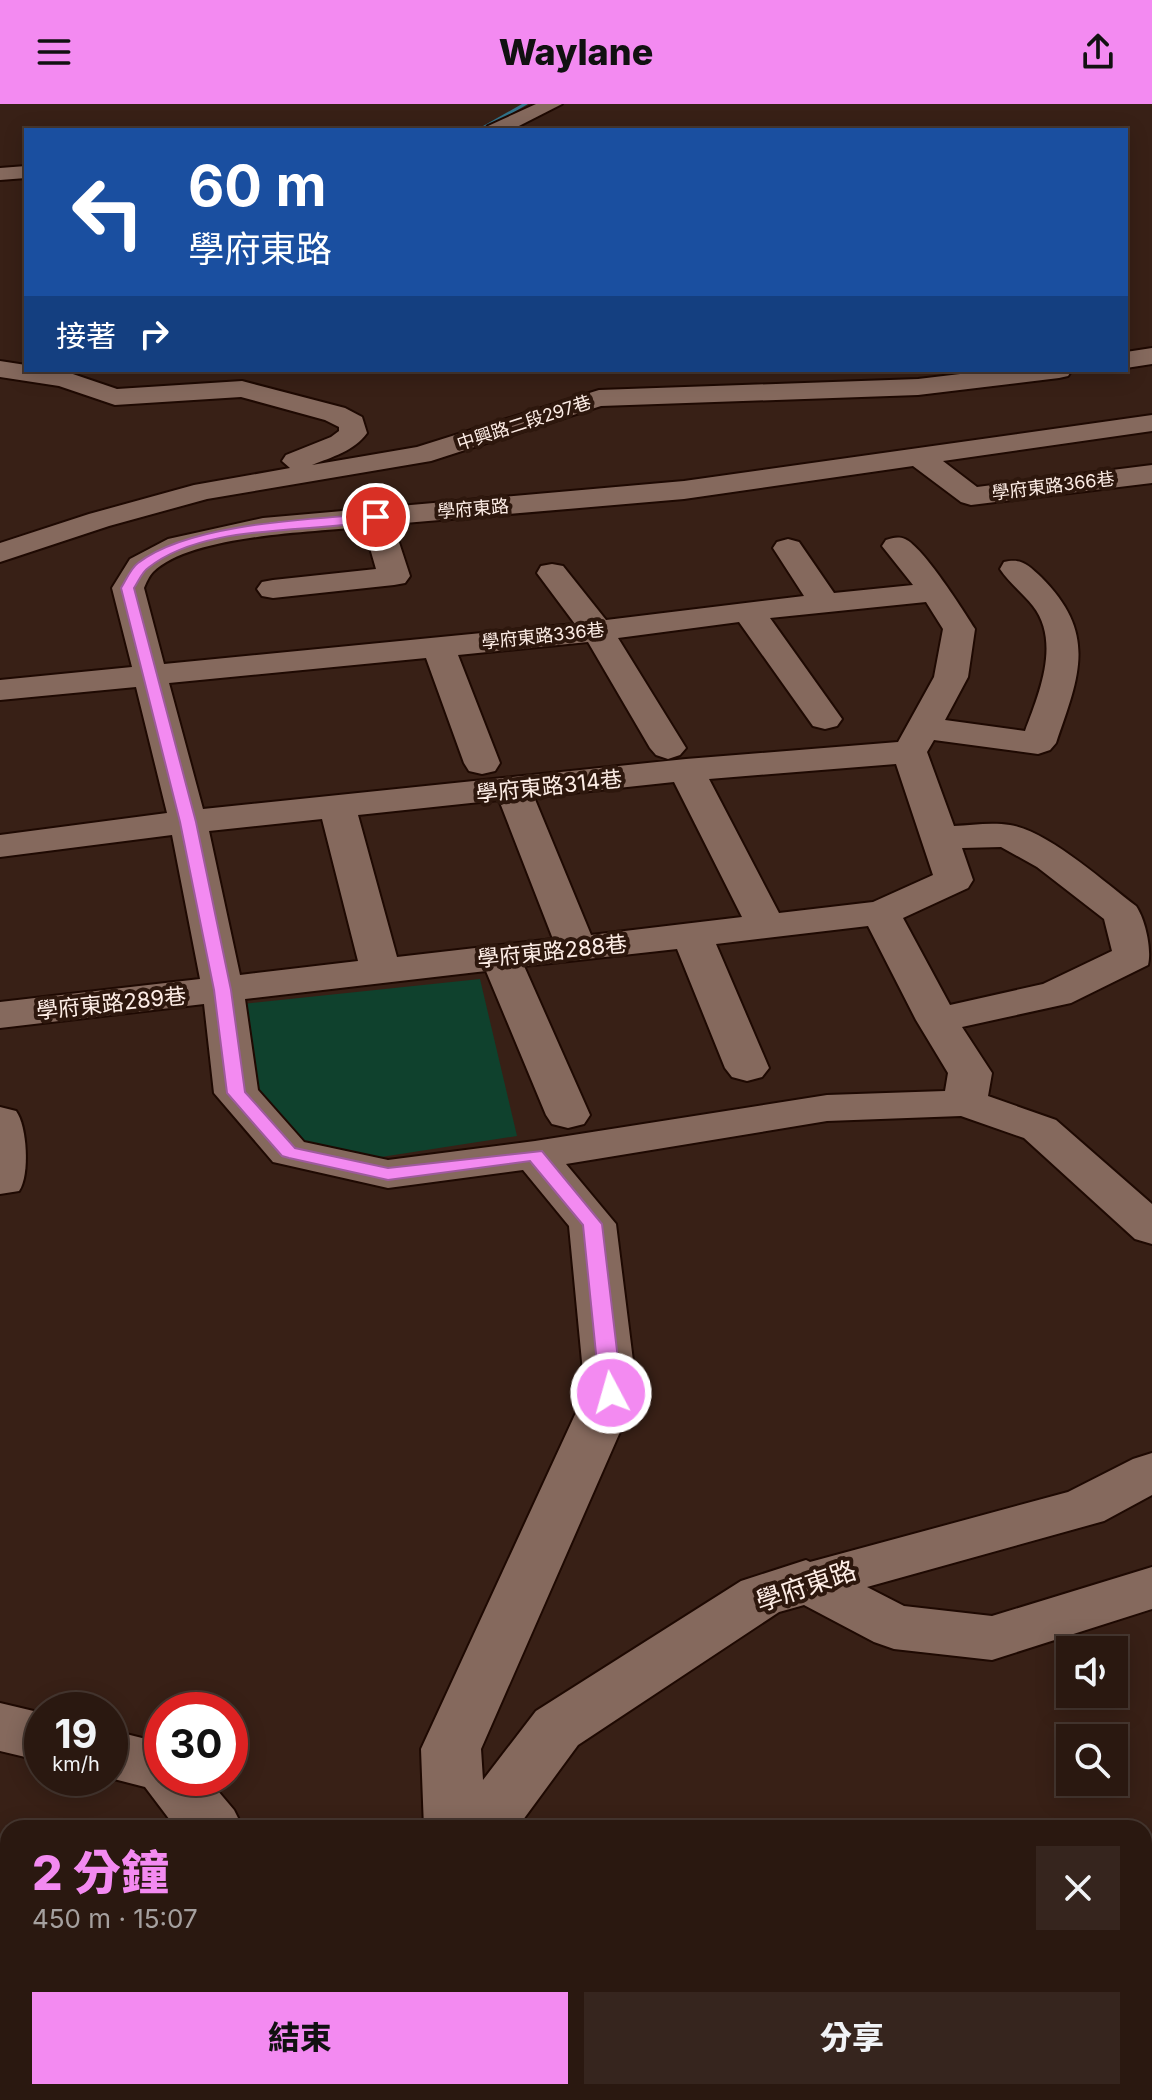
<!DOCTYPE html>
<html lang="zh-TW">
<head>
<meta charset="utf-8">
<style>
  body { margin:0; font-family:Inter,"Noto Sans TC",sans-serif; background:#36251e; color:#f1f3f6; height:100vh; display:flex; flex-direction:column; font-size:30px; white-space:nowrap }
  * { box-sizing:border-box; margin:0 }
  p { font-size:26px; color:#a5a09f }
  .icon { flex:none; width:44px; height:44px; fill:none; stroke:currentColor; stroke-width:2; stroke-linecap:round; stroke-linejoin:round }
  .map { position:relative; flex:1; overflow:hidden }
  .panel { position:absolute; left:0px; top:1716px; width:1152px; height:280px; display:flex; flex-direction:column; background:#2a1810; border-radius:24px 24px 0 0; box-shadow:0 4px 20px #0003,0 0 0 2px #463730 }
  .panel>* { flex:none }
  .guide { position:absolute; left:24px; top:24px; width:1104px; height:244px; border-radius:0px; box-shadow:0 4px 20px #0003,0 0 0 2px #463730; background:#1a4fa0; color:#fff; overflow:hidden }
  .tools { position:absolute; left:1056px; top:1532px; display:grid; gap:16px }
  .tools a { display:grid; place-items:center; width:72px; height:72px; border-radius:0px; background:#2a1810; box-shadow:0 4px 20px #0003,0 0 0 2px #463730; font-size:40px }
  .speed { position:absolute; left:24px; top:1588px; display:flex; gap:16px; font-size:40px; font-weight:700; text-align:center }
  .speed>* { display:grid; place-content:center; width:104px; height:104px; border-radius:50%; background:#2a1810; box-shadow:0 4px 20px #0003,0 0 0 2px #463730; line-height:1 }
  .speed small { font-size:20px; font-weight:400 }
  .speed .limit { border:12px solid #d22; background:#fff; color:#111 }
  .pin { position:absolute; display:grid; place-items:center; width:68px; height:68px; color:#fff; margin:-34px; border:4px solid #fff; border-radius:50%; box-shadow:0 2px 8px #0007 }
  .me { position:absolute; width:88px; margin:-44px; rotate:354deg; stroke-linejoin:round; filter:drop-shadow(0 0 6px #0008) }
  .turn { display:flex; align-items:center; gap:28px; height:168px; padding:0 32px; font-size:36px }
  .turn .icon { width:104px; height:104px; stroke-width:2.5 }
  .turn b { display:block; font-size:56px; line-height:68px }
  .then { display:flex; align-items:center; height:76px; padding:0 32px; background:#0003; gap:16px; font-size:30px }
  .round { display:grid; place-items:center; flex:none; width:84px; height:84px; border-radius:0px; background:#36251e }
  .summary { display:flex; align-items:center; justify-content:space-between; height:136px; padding:0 32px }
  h1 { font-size:48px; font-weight:800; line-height:60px; color:#f38af1 }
  .primary-button { display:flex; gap:16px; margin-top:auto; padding:16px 32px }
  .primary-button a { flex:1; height:92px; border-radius:0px; background:#f38af1; color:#111; font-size:32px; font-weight:800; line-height:92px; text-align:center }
  .primary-button a+a { background:#36251e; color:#f1f3f6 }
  header { display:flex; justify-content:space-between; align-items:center; height:104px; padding:0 32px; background:#f38af1; color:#111; font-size:36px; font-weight:800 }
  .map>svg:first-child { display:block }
</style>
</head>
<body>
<header><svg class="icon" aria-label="menu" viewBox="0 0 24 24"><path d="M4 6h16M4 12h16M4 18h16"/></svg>Waylane<svg class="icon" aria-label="share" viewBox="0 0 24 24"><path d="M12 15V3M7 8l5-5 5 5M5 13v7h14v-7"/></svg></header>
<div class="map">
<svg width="1152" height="1996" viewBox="0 0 1152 1996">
  <rect width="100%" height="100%" fill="#382016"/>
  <polygon fill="#0f412d" points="480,875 517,1032 336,1060 241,1015 223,902"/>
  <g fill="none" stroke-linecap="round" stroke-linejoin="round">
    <polygon fill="#317288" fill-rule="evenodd" points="522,0 528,0 483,26 476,26"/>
    <defs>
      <g id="minor">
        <polygon points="536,0 562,0 511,26 485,26 488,22"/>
        <polygon points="26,62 26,74 0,76 0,64"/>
        <polygon points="1152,244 1152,260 1126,264 1126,248"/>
        <path d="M0,257L26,261V266L64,267L117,285L242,277L345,304L362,313L367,329C354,347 332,353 312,361L417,343L599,286L918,275L994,266H1072L1068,272L1059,274L918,291L601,302L431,357L207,395L109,422L0,458V439L89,410L194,381L290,364L282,357L286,351L331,333L339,327V323L325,316L241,293L115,301L59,282L0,273Z"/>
        <path d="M1152,311V327L943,357L977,383L1152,361V379L971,401L961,398L913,362L684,395L393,420L410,472L405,479L394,481L273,494L262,492L257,485L262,478L273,476L376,465L364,423C312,428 191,431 153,468C149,472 146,479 144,484L164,560L575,520L537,469L541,462L552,460L563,462L606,516L804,492L773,444L777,438L788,435L799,438L834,489L913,481L882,442L886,436C893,434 898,432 905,435C923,443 963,506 975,525L968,573L945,616L1025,627C1039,590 1061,538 1033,502C1023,489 1009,479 1000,465L1004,458C1022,454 1028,461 1041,473C1098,530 1079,572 1056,639L1050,646L1038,650L934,636L927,648L954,722C972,721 992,718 1010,721C1048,727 1104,778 1136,802C1145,815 1152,845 1148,861L1071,899L962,923L992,969L988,992L1056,1016L1152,1100V1140L1135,1135L1024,1034L961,1012L827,1017L566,1060L616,1120L637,1289L481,1645L483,1676L536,1607L741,1477L806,1456L810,1458L1068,1388L1133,1355L1152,1349V1391L1104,1417L867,1483L904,1502L992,1512L1152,1463V1505L992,1556L894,1545L874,1538L804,1501L779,1508L578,1641L517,1724H424L421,1645L585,1289L569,1122L523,1066L388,1084L273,1058L214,989L204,900L0,924V898L200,875L172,731L0,753V731L167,709L136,583L0,596V576L132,563L112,484L130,455L168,435L263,414L684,377ZM926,498L943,525L934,573L898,638L686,655L203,705L169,579L426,554L464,659L469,667L482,670L495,667L500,659L458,551L588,538L650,644L656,651L668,655L680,651L686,644L618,534L739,518L813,622L825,625L837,622L842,615L770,514ZM896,660L933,771L873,798L779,809L709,675ZM674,678L742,813L591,831L534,693ZM499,696L553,835L397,853L358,711ZM322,715L358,857L240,871L209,727ZM1001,743L1037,763L1104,815L1112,847L1043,880L950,901L903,814L968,784L973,776L962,744ZM868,822L916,916L948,969L945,987L827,991L535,1037L388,1056L304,1038L258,986L245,895L486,867L546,1011L552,1020L568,1024L584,1020L590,1011L524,862L677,845L725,964L732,973L747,977L762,973L769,964L716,840Z"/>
        <path d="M0,1003L16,1007C27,1022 30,1071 19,1087L0,1090Z"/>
        <polygon points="0,1599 42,1609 42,1657 0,1647"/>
        <polygon points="110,1626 162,1639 162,1674 207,1674 234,1706 243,1724 176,1724 145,1683 110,1674"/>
        <polygon points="237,1988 305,1988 304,1996 236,1996"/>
        <polygon points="354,1988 423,1988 420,1996 351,1996"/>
      </g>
    </defs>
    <use href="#minor" stroke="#1e0902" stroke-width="4"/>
    <use href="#minor" fill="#85695d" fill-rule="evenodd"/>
  </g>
  <path fill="#f38af1" stroke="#9e5a9d" stroke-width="2" d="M376,410L380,411V416C312,430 205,418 148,464C142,468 138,478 134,484L196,718L231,886L245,988L295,1044L388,1064L542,1047L602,1120L622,1289L618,1294H604L600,1289L583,1121L530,1057L388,1076L289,1054L282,1052L227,989L214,886L180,718L121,484C126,476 131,464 138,459C189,419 311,415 376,410Z"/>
  <g text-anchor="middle" stroke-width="8" stroke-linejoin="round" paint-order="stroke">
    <g font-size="18" fill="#fdede6" stroke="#2d170d">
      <text transform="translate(524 319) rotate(-18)" y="6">中興路二段297巷</text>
      <text transform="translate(1053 382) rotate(-7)" y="6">學府東路366巷</text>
      <text transform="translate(473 405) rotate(-5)" y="6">學府東路</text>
      <text transform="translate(543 532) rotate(-6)" y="6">學府東路336巷</text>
    </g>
    <g font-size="22" fill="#fdede6" stroke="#2d170d">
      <text transform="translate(549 682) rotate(-6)" y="8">學府東路314巷</text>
      <text transform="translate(552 847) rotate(-6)" y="8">學府東路288巷</text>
      <text transform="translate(111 899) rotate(-6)" y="8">學府東路289巷</text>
    </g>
    <g font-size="26" fill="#fdede6" stroke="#2d170d">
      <text transform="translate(806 1482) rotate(-19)" y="9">學府東路</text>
    </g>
  </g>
</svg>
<div class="tools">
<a><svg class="icon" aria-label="sound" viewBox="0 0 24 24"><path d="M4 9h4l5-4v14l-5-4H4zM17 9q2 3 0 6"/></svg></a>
<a><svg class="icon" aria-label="search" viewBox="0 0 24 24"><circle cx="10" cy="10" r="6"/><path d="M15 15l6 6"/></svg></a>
</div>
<div class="speed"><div>19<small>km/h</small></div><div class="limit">30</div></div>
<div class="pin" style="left:376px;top:413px;background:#d93025"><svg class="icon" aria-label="arrive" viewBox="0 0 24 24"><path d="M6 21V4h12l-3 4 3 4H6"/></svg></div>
<svg class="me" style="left:611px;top:1289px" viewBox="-20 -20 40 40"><circle r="17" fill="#f38af1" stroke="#fff" stroke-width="3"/><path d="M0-11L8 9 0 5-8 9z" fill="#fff"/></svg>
<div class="guide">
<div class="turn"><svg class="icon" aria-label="left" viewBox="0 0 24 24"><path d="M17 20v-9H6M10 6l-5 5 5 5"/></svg><div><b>60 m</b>學府東路</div></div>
<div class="then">接著<svg class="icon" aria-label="right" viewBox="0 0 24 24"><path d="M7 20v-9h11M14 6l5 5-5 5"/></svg></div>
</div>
<section class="panel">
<div class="summary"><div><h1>2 分鐘</h1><p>450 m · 15:07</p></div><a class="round"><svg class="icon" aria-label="close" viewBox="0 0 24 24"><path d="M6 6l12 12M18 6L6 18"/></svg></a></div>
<div class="primary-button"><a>結束</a><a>分享</a></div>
</section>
</div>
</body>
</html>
